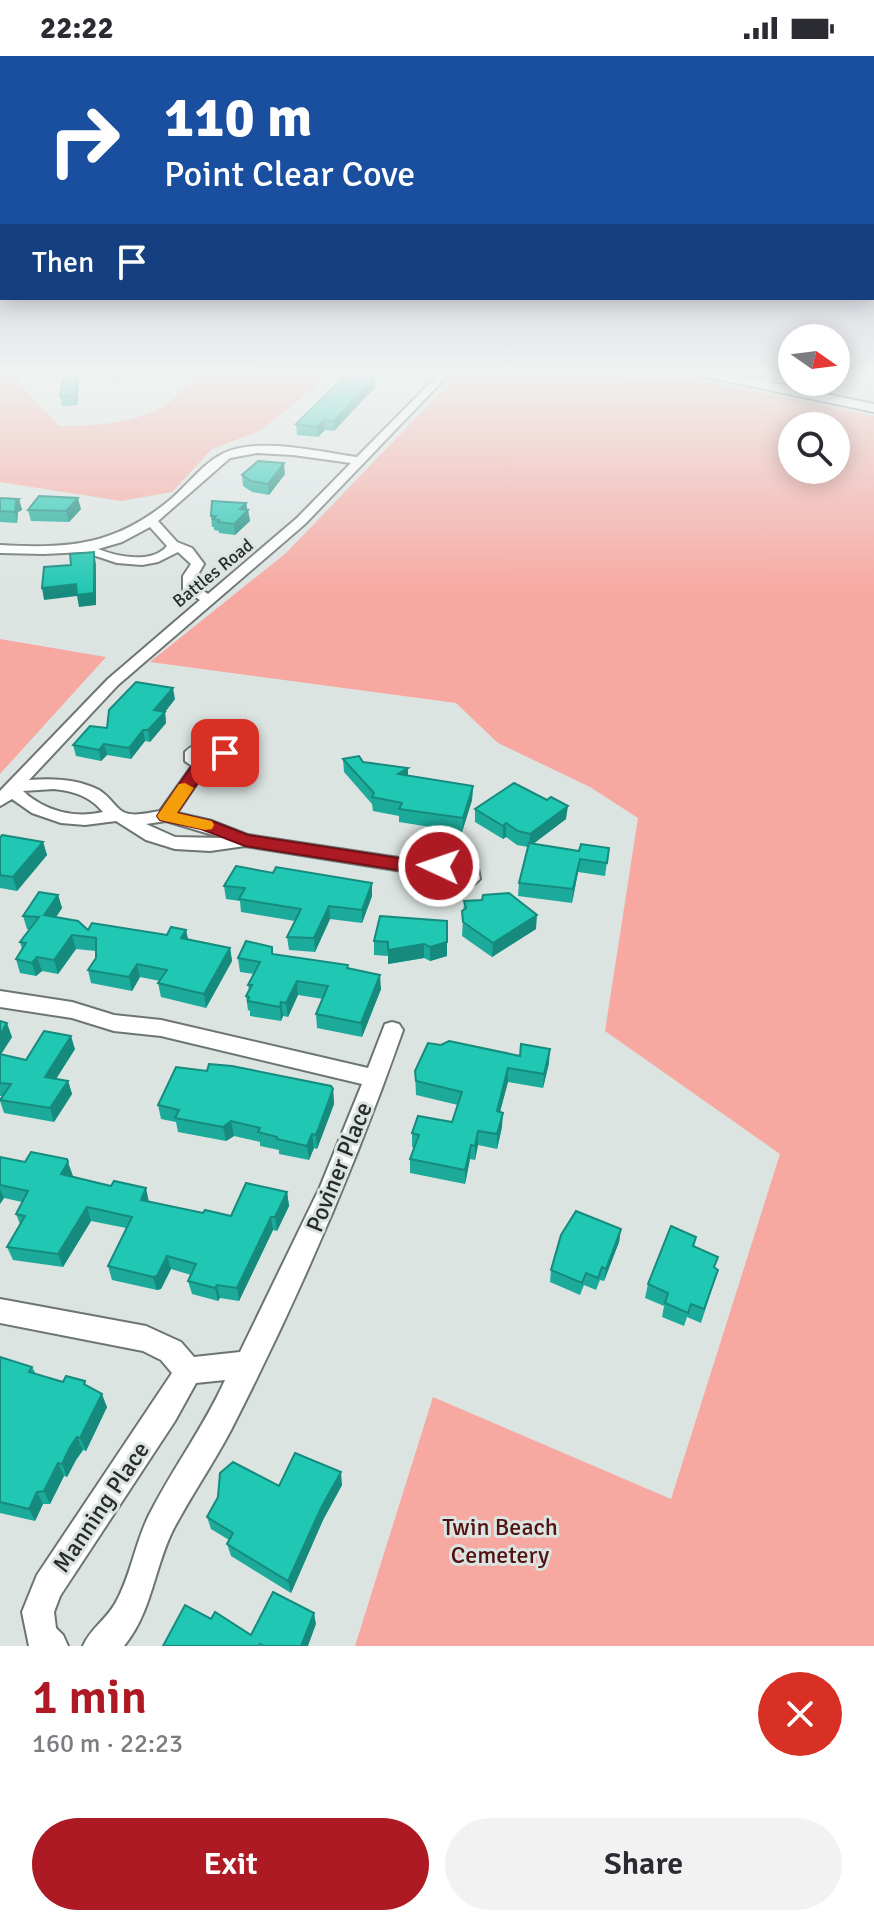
<!DOCTYPE html>
<html lang="en">
<head>
<meta charset="utf-8">
<style>
  body { margin:0; font-family:Signika,sans-serif; background:#f2f2f3; color:#2b2b33; height:100vh; display:flex; flex-direction:column; font-size:30px; white-space:nowrap }
  * { box-sizing:border-box; margin:0 }
  p { font-size:26px; color:#7c7c81 }
  .icon { flex:none; width:44px; height:44px; fill:none; stroke:currentColor; stroke-width:2; stroke-linecap:round; stroke-linejoin:round }
  .map { position:relative; height:1590px; overflow:hidden }
  .sheet { display:flex; flex-direction:column; background:#fff; flex:1 }
  .sheet>* { flex:none }
  .hud { position:absolute; left:0px; top:0px; width:874px; height:244px; box-shadow:0 4px 20px #0003; background:#1a4fa0; color:#fff; overflow:hidden }
  .needle { width:52px; rotate:104deg }
  .tools { position:absolute; left:778px; top:268px; display:grid; gap:16px }
  .tools a { display:grid; place-items:center; width:72px; height:72px; border-radius:50%; background:#fff; box-shadow:0 4px 20px #0003; font-size:40px }
  .pin { position:absolute; display:grid; place-items:center; width:68px; height:68px; color:#fff; margin:-34px; border-radius:16px; box-shadow:0 4px 12px #0006 }
  .me { position:absolute; width:88px; margin:-44px; rotate:273deg; stroke-linejoin:round; filter:drop-shadow(0 0 6px #0008) }
  .turn { display:flex; align-items:center; gap:28px; height:168px; padding:0 32px; font-size:36px }
  .turn .icon { width:104px; height:104px; stroke-width:2.5 }
  .turn b { display:block; font-size:56px; line-height:68px }
  .then { display:flex; align-items:center; height:76px; padding:0 32px; background:#0003; gap:16px; font-size:30px }
  .round { display:grid; place-items:center; flex:none; width:84px; height:84px; border-radius:42px; background:#f2f2f3 }
  .summary { display:flex; align-items:center; justify-content:space-between; height:136px; padding:0 32px }
  h1 { font-size:48px; font-weight:600; line-height:60px; color:#ad1a23 }
  .action { display:flex; gap:16px; margin-top:auto; padding:16px 32px }
  .action a { flex:1; height:92px; border-radius:48px; background:#ad1a23; color:#fff; font-size:32px; font-weight:600; line-height:92px; text-align:center }
  .action a+a { background:#f2f2f3; color:#2b2b33 }
  .status { display:flex; justify-content:space-between; align-items:center; height:56px; padding:0 40px; background:#fff; direction:ltr }
  .status svg { height:22px; fill:currentColor }
  .map>svg:first-child { display:block }
</style>
</head>
<body>
<div class="status"><b>22:22</b><svg viewBox="0 0 49 12"><path d="M0 12V9h3v3zM5 12V6h3v6zM10 12V3h3v9zM15 12V0h3v12zM26 1h20v11H26zM47 4h2v5h-2z"/></svg></div>
<div class="map">
<svg width="874" height="1590" viewBox="0 0 874 1590">
  <rect width="100%" height="100%" fill="#dce4e2"/>
  <g fill="#f7a8a1" fill-rule="evenodd">
    <path d="M0,315H17L22,331L59,370C94,370 144,368 173,343C182,335 189,324 198,315H313L318,329L259,375L212,393L172,436L121,445L0,426Z"/>
    <path d="M461,315H598L629,323H697L874,360V1590H355L433,1341L671,1443L780,1098L605,975L638,762L590,731L498,687L456,647L150,606L286,497ZM836,370V414H792V370Z"/>
    <polygon points="0,583 106,601 0,718"/>
  </g>
  <g fill="none" stroke-linecap="round" stroke-linejoin="round">
    <defs>
      <g id="street">
        <polygon points="99,315 133,315 116,321"/>
        <path d="M442,315H452L305,468L118,629L29,724C52,722 78,723 99,734C107,739 111,745 118,752C128,763 146,757 160,755L192,710L185,705V696C200,682 212,684 230,691V703L206,714L177,757L212,765L248,779L432,807L455,799L477,807L480,823C466,838 452,835 433,830L427,819L245,790L210,795L175,793L146,784L116,765L85,769L61,767L32,757L12,743L0,750V735L108,623L200,544L183,533V520L191,508L178,496L158,506L142,509L117,507L84,496L44,498L0,497V489C71,493 116,489 171,443C187,429 204,407 222,398C256,380 321,396 357,401ZM257,397L293,399L351,407L297,462L208,538L197,531V520L204,508L192,492L177,486L158,465L230,402ZM150,471L167,490C152,508 118,501 98,493L122,486ZM210,694L215,696L214,700L206,704L200,702ZM54,733C73,735 90,740 103,756C75,763 44,755 23,735ZM166,765L223,782L175,781L146,768ZM454,811L462,814V820L455,823L447,821V814Z"/>
        <polygon points="776,315 787,315 764,330 758,330 758,326"/>
        <path d="M0,935L72,946L114,959L161,964L368,1012L385,968L392,966L399,968L403,974C355,1111 297,1245 231,1374C213,1408 191,1440 173,1474C154,1512 152,1556 124,1590H83C90,1573 107,1563 116,1546C131,1519 135,1487 149,1459C172,1413 204,1371 225,1324L196,1327L175,1365L60,1540L54,1556L56,1572L63,1579L68,1590H29L22,1556L37,1519L172,1317L161,1304L143,1295L0,1267V1243L146,1270L181,1286L194,1301L240,1296L320,1131L362,1028L161,980L114,975L72,962L0,951Z"/>
      </g>
      <polygon id="secondary" points="692,315 715,315 874,348 874,356 698,319"/>
    </defs>
    <use href="#street" stroke="#6d7573" stroke-width="4"/>
    <use href="#secondary" stroke="#6d7573" stroke-width="4"/>
    <use href="#street" fill="#fff" fill-rule="evenodd"/>
    <use href="#secondary" fill="#fff" fill-rule="evenodd"/>
  </g>
  <g fill="#1cab9a">
    <polygon points="63,315 80,315 77,349 62,350 60,340 65,317"/>
    <polygon points="375,315 375,331 334,375 325,374 318,381 297,379 296,368 340,325 340,320"/>
    <polygon points="285,418 269,439 252,436 243,430 242,419"/>
    <polygon points="0,442 19,443 22,454 18,456 17,467 0,466"/>
    <polygon points="246,447 250,465 235,479 219,477 219,475 214,474 214,471 212,471 211,460"/>
    <polygon points="81,453 69,466 31,465 28,454"/>
    <polygon points="175,643 165,656 166,667 150,686 145,685 131,703 107,699 101,705 76,700 73,689 107,672"/>
    <polygon points="343,703 363,706 408,720 473,730 472,744 462,776 399,766 399,760 373,755 372,748 344,716"/>
    <polygon points="475,753 566,763 533,788 579,795 609,792 605,820 578,816 572,847 518,840 519,827 528,791 517,789 506,781 503,783 475,766"/>
    <polygon points="0,782 43,786 47,799 17,835 0,832"/>
    <polygon points="273,817 372,827 372,840 362,867 330,863 315,896 289,894 287,881 295,865 241,856 240,845 226,843 224,830"/>
    <polygon points="58,839 62,852 56,861 88,874 167,879 186,874 188,884 230,892 232,905 206,952 161,941 158,927 160,925 140,921 132,935 91,927 88,914 96,902 96,895 76,893 58,918 42,915 36,920 20,917 16,903 22,893 20,886 30,874 27,873 23,860"/>
    <polygon points="464,845 536,873 492,901 462,880"/>
    <polygon points="380,860 447,900 430,905 424,902 388,908 388,900 374,899 374,885"/>
    <polygon points="272,891 273,898 348,909 348,913 381,933 362,981 317,972 316,958 323,943 298,939 288,961 283,960 281,965 250,960 250,955 248,954 246,940 249,934 248,929 254,918 240,916 238,902"/>
    <polygon points="0,965 12,981 1,998 26,1004 75,993 56,1023 68,1025 72,1038 54,1066 4,1057 0,1045 2,1040 0,1040"/>
    <polygon points="549,1007 543,1032 508,1026 500,1056 502,1071 497,1093 478,1089 475,1104 470,1103 465,1128 410,1117 410,1103 414,1092 412,1091 412,1077 452,1066 458,1049 416,1039 415,1015"/>
    <polygon points="333,1033 334,1048 317,1093 314,1092 309,1104 279,1098 279,1094 260,1090 260,1086 234,1080 226,1085 178,1076 176,1066 161,1063 158,1049"/>
    <polygon points="0,1101 73,1120 72,1121 149,1145 203,1157 231,1160 287,1136 289,1150 277,1175 273,1174 239,1245 220,1242 218,1245 192,1238 188,1225 191,1219 171,1213 161,1233 157,1234 112,1224 108,1210 126,1172 91,1165 63,1211 13,1204 7,1191 20,1168 16,1158 22,1146 4,1142 0,1148"/>
    <polygon points="621,1173 619,1186 604,1225 600,1224 596,1234 584,1229 580,1239 550,1226 551,1214"/>
    <polygon points="696,1181 694,1191 715,1212 714,1227 701,1267 687,1261 684,1270 662,1261 664,1250 645,1242 648,1228"/>
    <polygon points="0,1301 32,1311 36,1318 63,1326 85,1325 86,1329 107,1351 86,1395 83,1394 76,1404 67,1421 64,1420 50,1448 43,1448 35,1465 0,1457"/>
    <polygon points="342,1429 323,1464 291,1537 231,1500 227,1488 229,1484 211,1473 207,1461 279,1430"/>
  </g>
  <g fill="#168b7d">
    <polygon points="77,315 80,315 77,349 75,339"/>
    <polygon points="369,315 375,315 375,331 334,375 334,365"/>
    <polygon points="324,364 325,374 318,381 317,371"/>
    <polygon points="284,407 285,418 269,439 268,428"/>
    <polygon points="78,442 81,453 69,466 66,455"/>
    <polygon points="19,443 22,454 18,456 17,467 15,456 16,445"/>
    <polygon points="246,447 247,456 248,454 250,465 235,479 234,468 240,453"/>
    <polygon points="94,496 96,508 96,549 79,551 77,540 44,544 42,532"/>
    <polygon points="173,632 175,643 165,656 166,667 150,686 148,674 154,654"/>
    <polygon points="143,674 145,685 131,703 129,692"/>
    <polygon points="104,688 107,699 101,705 99,694"/>
    <polygon points="408,712 408,726 398,718"/>
    <polygon points="473,730 472,744 462,776 463,762"/>
    <polygon points="568,750 566,763 529,791 530,778"/>
    <polygon points="506,767 506,781 503,783 503,770"/>
    <polygon points="43,786 47,799 17,835 13,821"/>
    <polygon points="580,803 578,816 572,847 573,833"/>
    <polygon points="372,827 372,840 362,867 362,854"/>
    <polygon points="58,839 62,852 48,873 44,859"/>
    <polygon points="329,850 330,863 315,896 314,882"/>
    <polygon points="537,859 536,873 492,901 493,887"/>
    <polygon points="186,874 189,888 181,882"/>
    <polygon points="72,879 76,893 58,918 54,904"/>
    <polygon points="447,886 447,900 430,905 430,891"/>
    <polygon points="424,888 424,902 388,908 388,894"/>
    <polygon points="230,892 232,905 206,952 204,938"/>
    <polygon points="37,901 42,915 36,920 32,907"/>
    <polygon points="137,908 140,921 132,935 129,921"/>
    <polygon points="380,919 381,933 362,981 361,967"/>
    <polygon points="297,925 298,939 288,961 286,947"/>
    <polygon points="281,946 283,960 281,965 280,951"/>
    <polygon points="7,967 12,981 0,1000 0,979"/>
    <polygon points="71,980 75,993 49,1034 45,1021"/>
    <polygon points="550,993 549,1007 543,1032 544,1018"/>
    <polygon points="508,1012 508,1026 496,1070 497,1055"/>
    <polygon points="68,1025 72,1038 54,1066 50,1052"/>
    <polygon points="333,1033 334,1048 317,1093 316,1079"/>
    <polygon points="503,1057 502,1071 497,1093 497,1078"/>
    <polygon points="231,1065 234,1080 226,1085 223,1071"/>
    <polygon points="478,1075 478,1089 475,1104 475,1090"/>
    <polygon points="312,1078 314,1092 309,1104 307,1090"/>
    <polygon points="471,1089 470,1103 465,1128 465,1114"/>
    <polygon points="68,1106 73,1120 66,1132 61,1118"/>
    <polygon points="146,1132 149,1146 141,1144"/>
    <polygon points="0,1133 4,1142 0,1148"/>
    <polygon points="287,1136 289,1150 277,1175 275,1161"/>
    <polygon points="87,1151 91,1165 63,1211 58,1198"/>
    <polygon points="271,1161 273,1174 239,1245 237,1232"/>
    <polygon points="621,1173 619,1186 604,1225 606,1213"/>
    <polygon points="167,1200 171,1213 161,1233 157,1234 153,1221"/>
    <polygon points="217,1229 220,1242 218,1245 215,1232"/>
    <polygon points="102,1338 107,1351 86,1395 80,1382"/>
    <polygon points="77,1381 83,1394 76,1404 67,1421 62,1408 70,1391"/>
    <polygon points="58,1407 64,1420 50,1448 44,1435"/>
    <polygon points="341,1416 342,1429 323,1464 291,1537 288,1525 321,1452"/>
    <polygon points="37,1436 43,1448 35,1465 29,1453"/>
    <polygon points="314,1557 316,1568 308,1590 301,1590"/>
  </g>
  <g fill="#20c7b3" stroke="#168b7d" stroke-width="2">
    <polygon points="65,315 77,315 75,339 60,340"/>
    <polygon points="345,315 372,315 368,320 375,321 334,365 324,364 317,371 296,368 344,321 340,320"/>
    <polygon points="258,405 284,407 268,428 251,425 242,419"/>
    <polygon points="39,440 78,442 66,455 28,454"/>
    <polygon points="0,442 19,443 16,445 15,456 0,455"/>
    <polygon points="212,445 246,447 240,453 248,454 234,468 218,466 219,464 213,463 216,460 211,460"/>
    <polygon points="94,496 94,537 77,539 76,528 42,532 44,511 71,509 70,498"/>
    <polygon points="136,626 173,632 154,654 165,656 148,674 143,674 129,692 104,688 99,694 73,689 90,670 107,672 109,654"/>
    <polygon points="359,700 363,706 408,712 398,718 473,730 463,762 399,753 402,747 372,741 374,737 343,703"/>
    <polygon points="514,727 547,744 551,741 568,750 530,778 518,775 506,767 503,770 475,753"/>
    <polygon points="2,779 43,786 13,821 0,819 0,782"/>
    <polygon points="529,787 579,795 581,788 609,792 607,807 580,803 573,833 519,827"/>
    <polygon points="236,810 273,817 276,811 372,827 362,854 329,850 314,882 287,881 301,853 239,843 245,832 224,830"/>
    <polygon points="39,836 58,839 44,859 78,865 88,874 92,867 167,879 171,871 186,874 181,882 230,892 204,938 158,927 167,914 137,908 129,921 88,914 96,902 96,882 72,879 54,904 37,901 32,907 16,903 26,887 20,886 39,861 23,860"/>
    <polygon points="509,837 537,859 493,887 463,866 462,855 466,852 464,845 482,844 483,839"/>
    <polygon points="380,860 447,865 447,886 430,891 424,888 388,894 388,886 374,885"/>
    <polygon points="246,885 272,891 272,898 348,909 347,912 380,919 361,967 316,958 328,930 297,925 286,947 281,946 280,951 248,945 249,941 246,940 252,929 248,929 260,906 238,902"/>
    <polygon points="0,965 7,967 0,979"/>
    <polygon points="44,975 71,980 45,1021 68,1025 50,1052 0,1044 11,1028 0,1027 0,998 26,1004"/>
    <polygon points="449,985 520,1000 521,988 550,993 544,1018 508,1012 497,1055 503,1057 497,1078 478,1075 475,1090 471,1089 465,1114 410,1103 419,1079 412,1077 418,1060 452,1066 462,1036 416,1025 415,1015 428,987 441,989"/>
    <polygon points="209,1008 232,1010 331,1030 333,1033 316,1079 312,1078 307,1090 277,1083 277,1081 258,1076 260,1072 231,1065 223,1071 175,1062 179,1054 158,1049 176,1011 207,1015"/>
    <polygon points="31,1096 67,1103 68,1106 61,1118 111,1130 114,1125 146,1132 141,1144 203,1157 205,1154 231,1160 246,1127 287,1136 275,1161 271,1161 237,1232 217,1229 215,1232 188,1225 196,1208 167,1200 157,1220 153,1221 108,1210 132,1161 87,1151 58,1198 7,1191 25,1160 16,1158 28,1135 0,1129 0,1101 25,1106"/>
    <polygon points="576,1155 621,1173 606,1213 602,1211 598,1222 586,1217 582,1227 551,1214 561,1179"/>
    <polygon points="671,1170 696,1181 693,1190 718,1201 714,1211 718,1214 704,1253 691,1248 688,1257 665,1247 668,1237 648,1228"/>
    <polygon points="0,1301 32,1311 29,1316 63,1326 66,1320 85,1325 84,1328 102,1338 80,1382 77,1381 70,1391 62,1408 58,1407 44,1435 37,1436 29,1453 0,1446"/>
    <polygon points="295,1397 341,1416 321,1452 288,1525 227,1488 233,1477 207,1461 218,1441 220,1417 233,1406 279,1430"/>
    <polygon points="273,1536 314,1557 301,1590 264,1590 260,1588 259,1590 163,1590 185,1549 211,1563 215,1556 251,1579"/>
  </g>
  <linearGradient id="sky" x2="0" y2="1"><stop stop-color="#aaa1be"/><stop offset="0.59" stop-color="#eff3f2"/><stop offset="1" stop-color="#eff3f2" stop-opacity="0"/></linearGradient>
  <rect width="874" height="537" fill="url(#sky)"/>
  <polygon fill="#ad1a23" stroke="#701117" stroke-width="2" points="225,692 233,697 224,710 207,713 177,757 212,765 248,779 431,807 439,804 448,810 443,818 436,820 245,790 201,773 160,764 157,760 195,705 213,702 219,693"/>
  <polygon fill="#f59e0b" points="185,727 194,732 177,757 212,765 214,769 212,773 205,774 160,764 157,760 179,728"/>
  <g text-anchor="middle" stroke-width="6" stroke-linejoin="round" paint-order="stroke">
    <g font-size="18" fill="#282b2b" stroke="#dce4e2">
      <text transform="translate(213 517) rotate(-39)" y="6">Battles Road</text>
    </g>
    <g font-size="24" fill="#282b2b" stroke="#dce4e2">
      <text transform="translate(339 1111) rotate(-68)" y="8">Poviner Place</text>
      <text transform="translate(101 1451) rotate(-56)" y="8">Manning Place</text>
    </g>
    <g font-size="24" fill="#521212" stroke="#dce4e2">
      <text x="500" y="1479">Twin Beach<tspan x="500" dy="28">Cemetery</tspan></text>
    </g>
  </g>
</svg>
<div class="tools">
<a><svg class="needle" viewBox="-14 -14 28 28"><path d="M0-13l5 13h-10z" fill="#e53935"/><path d="M0 13l5-13h-10z" fill="#7c7c81"/></svg></a>
<a><svg class="icon" aria-label="search" viewBox="0 0 24 24"><circle cx="10" cy="10" r="6"/><path d="M15 15l6 6"/></svg></a>
</div>
<div class="pin" style="left:225px;top:697px;background:#d93025"><svg class="icon" aria-label="arrive" viewBox="0 0 24 24"><path d="M6 21V4h12l-3 4 3 4H6"/></svg></div>
<svg class="me" style="left:439px;top:810px" viewBox="-20 -20 40 40"><circle r="17" fill="#ad1a23" stroke="#fff" stroke-width="3"/><path d="M0-11L8 9 0 5-8 9z" fill="#fff"/></svg>
<div class="hud">
<div class="turn"><svg class="icon" aria-label="right" viewBox="0 0 24 24"><path d="M7 20v-9h11M14 6l5 5-5 5"/></svg><div><b>110 m</b>Point Clear Cove</div></div>
<div class="then">Then<svg class="icon" aria-label="arrive" viewBox="0 0 24 24"><path d="M6 21V4h12l-3 4 3 4H6"/></svg></div>
</div>
</div>
<section class="sheet">
<div class="summary"><div><h1>1 min</h1><p>160 m · 22:23</p></div><a class="round" style="background:#d93025;color:#fff"><svg class="icon" aria-label="close" viewBox="0 0 24 24"><path d="M6 6l12 12M18 6L6 18"/></svg></a></div>
<div class="action"><a>Exit</a><a>Share</a></div>
</section>
</body>
</html>
